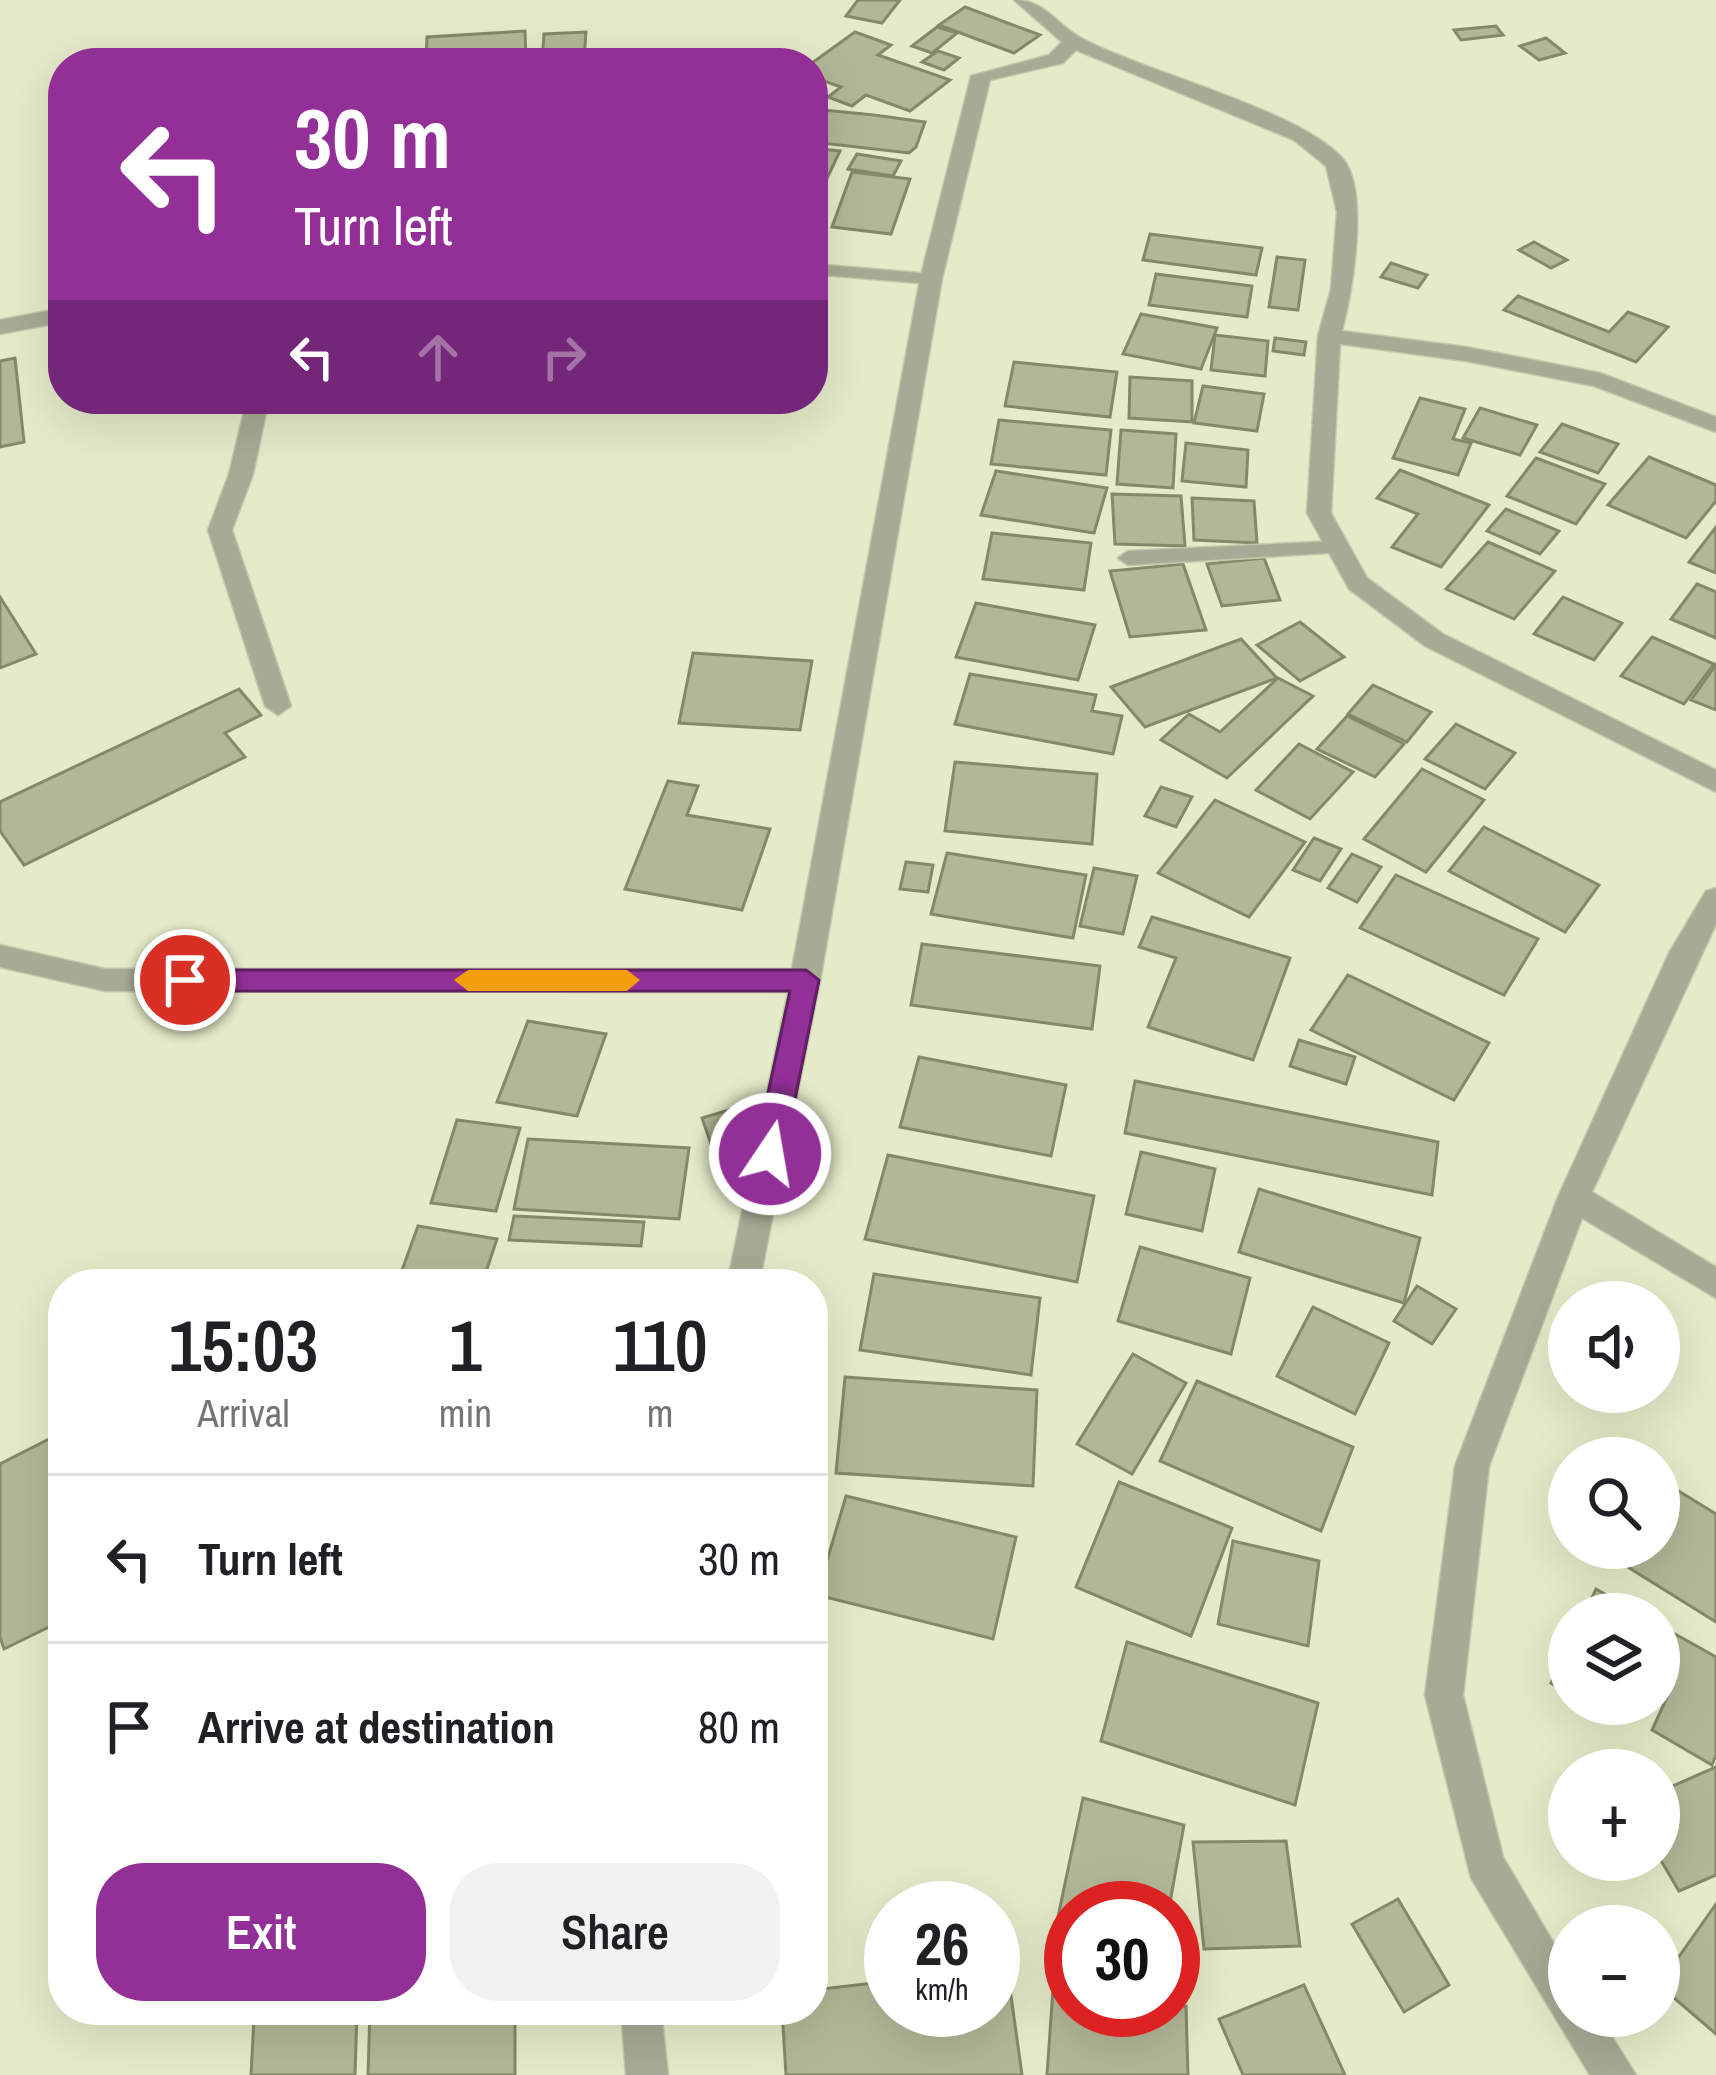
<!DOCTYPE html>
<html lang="en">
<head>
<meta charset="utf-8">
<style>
  body { margin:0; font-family:"Archivo Narrow",sans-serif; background:#f2f2f2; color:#202124; height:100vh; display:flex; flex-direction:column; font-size:45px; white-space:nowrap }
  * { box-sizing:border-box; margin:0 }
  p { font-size:39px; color:#757577 }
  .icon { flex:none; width:66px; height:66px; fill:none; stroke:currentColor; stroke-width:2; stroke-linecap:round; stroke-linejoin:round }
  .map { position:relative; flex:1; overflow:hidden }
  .sheet { position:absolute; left:48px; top:1269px; width:780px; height:756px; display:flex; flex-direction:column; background:#fff; border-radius:48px; box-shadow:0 12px 48px #0002 }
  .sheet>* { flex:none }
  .top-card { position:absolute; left:48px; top:48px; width:780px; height:366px; border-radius:48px; box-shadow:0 12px 48px #0002; background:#923097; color:#fff; overflow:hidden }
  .controls { position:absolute; left:1548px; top:1281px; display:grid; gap:24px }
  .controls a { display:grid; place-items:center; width:132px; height:132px; border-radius:50%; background:#fff; box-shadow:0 12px 48px #0002; font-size:60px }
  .speed { position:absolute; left:864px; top:1881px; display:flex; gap:24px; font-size:60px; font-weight:700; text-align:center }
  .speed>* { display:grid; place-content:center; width:156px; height:156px; border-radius:50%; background:#fff; box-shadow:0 12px 48px #0002; line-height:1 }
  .speed small { font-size:30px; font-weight:400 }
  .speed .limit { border:18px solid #d22; background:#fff; color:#111 }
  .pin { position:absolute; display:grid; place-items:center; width:102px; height:102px; color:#fff; margin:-51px; border:6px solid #fff; border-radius:50%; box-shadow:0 3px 12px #0007 }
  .me { position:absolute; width:132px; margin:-66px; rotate:12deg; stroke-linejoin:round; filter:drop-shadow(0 0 9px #0008) }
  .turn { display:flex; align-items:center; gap:42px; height:252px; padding:0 48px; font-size:54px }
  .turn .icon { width:156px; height:156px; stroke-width:2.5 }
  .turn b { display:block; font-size:84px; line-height:102px }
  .lanes { display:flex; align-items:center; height:114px; padding:0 48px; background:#0003; justify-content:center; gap:60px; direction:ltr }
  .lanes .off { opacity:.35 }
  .eta { display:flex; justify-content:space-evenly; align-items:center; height:204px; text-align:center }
  .eta b { font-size:72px; font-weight:600; line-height:84px }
  .action { display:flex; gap:24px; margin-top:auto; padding:24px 48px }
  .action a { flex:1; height:138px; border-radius:48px; background:#923097; color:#fff; font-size:48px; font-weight:600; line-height:138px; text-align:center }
  .action a+a { background:#f2f2f2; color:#202124 }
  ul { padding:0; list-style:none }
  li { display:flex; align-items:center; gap:36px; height:168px; padding:0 48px; border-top:3px solid #e0e0e0 }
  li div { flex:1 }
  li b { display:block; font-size:45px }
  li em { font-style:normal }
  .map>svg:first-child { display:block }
</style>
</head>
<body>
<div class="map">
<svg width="1716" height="2075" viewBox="0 0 1716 2075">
  <rect width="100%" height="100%" fill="#e5ebc9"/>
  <g fill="#b2b897" stroke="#84896a" stroke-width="3">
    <polygon points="858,0 900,0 882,23 846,16"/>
    <polygon points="965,7 1040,35 1014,53 939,25"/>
    <polygon points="1496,26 1503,35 1461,40 1454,30"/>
    <polygon points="937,27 957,33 932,53 912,46"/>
    <polygon points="525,31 526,62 426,63 427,37"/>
    <polygon points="586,32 584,60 542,62 544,34"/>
    <polygon points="855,32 891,45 878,55 950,80 910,111 866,95 852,106 828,97 841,87 813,77 812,63"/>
    <polygon points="1546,38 1565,53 1539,60 1520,46"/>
    <polygon points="938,51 959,58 944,70 922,62"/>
    <polygon points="813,109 874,115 925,122 916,147 909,153 813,142"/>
    <polygon points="813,148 840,151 813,208"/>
    <polygon points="857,154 901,161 893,176 848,169"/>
    <polygon points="852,172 910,179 891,234 832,227"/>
    <polygon points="1150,234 1262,248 1256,275 1143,260"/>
    <polygon points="1534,242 1567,260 1551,268 1519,250"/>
    <polygon points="1277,257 1305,260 1298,310 1269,307"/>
    <polygon points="1391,263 1427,275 1418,288 1381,277"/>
    <polygon points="1156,274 1252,286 1247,317 1149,305"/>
    <polygon points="1518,296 1609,332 1628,312 1668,327 1636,362 1504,310"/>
    <polygon points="1141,314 1217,328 1201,369 1123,354"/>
    <polygon points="1215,335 1268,341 1265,376 1211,370"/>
    <polygon points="1275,338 1306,342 1304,355 1273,351"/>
    <polygon points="15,358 24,442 0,447 0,361"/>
    <polygon points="1014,362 1117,372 1110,417 1005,406"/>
    <polygon points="1130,377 1192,381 1192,422 1129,418"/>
    <polygon points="1203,386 1264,394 1257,431 1194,423"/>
    <polygon points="1420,398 1465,409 1453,439 1471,443 1458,475 1393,458"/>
    <polygon points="667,399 741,399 741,406 666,408"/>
    <polygon points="1480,408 1537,425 1520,455 1463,438"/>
    <polygon points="999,420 1111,430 1106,475 991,464"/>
    <polygon points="1562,424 1618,444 1598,473 1540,452"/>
    <polygon points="1121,430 1176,434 1173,488 1117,484"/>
    <polygon points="1186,443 1248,450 1246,487 1182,481"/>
    <polygon points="1649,457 1716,485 1716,501 1686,538 1608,505"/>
    <polygon points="1536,458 1605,484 1576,524 1507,496"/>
    <polygon points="1400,470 1489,505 1441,567 1392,547 1418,514 1377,498"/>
    <polygon points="996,471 1107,488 1094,533 981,515"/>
    <polygon points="1112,494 1181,496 1185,546 1115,544"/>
    <polygon points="1192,498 1254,501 1257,543 1194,540"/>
    <polygon points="1506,509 1559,531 1540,554 1487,531"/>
    <polygon points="1716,527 1716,573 1689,562"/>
    <polygon points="992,533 1091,543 1084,590 983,579"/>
    <polygon points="1488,542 1555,571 1514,619 1446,589"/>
    <polygon points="1264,558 1280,600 1222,606 1207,564"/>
    <polygon points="1183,564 1206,630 1130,637 1110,571"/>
    <polygon points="1697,584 1716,592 1716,638 1671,619"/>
    <polygon points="0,597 36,654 0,668"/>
    <polygon points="1563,597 1622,623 1594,660 1534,634"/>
    <polygon points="976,603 1095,625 1078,680 956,657"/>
    <polygon points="1300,622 1344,657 1300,681 1257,645"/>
    <polygon points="1652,637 1714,664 1684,704 1621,676"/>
    <polygon points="1241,639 1277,678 1145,727 1111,687"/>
    <polygon points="693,653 812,661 800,730 679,723"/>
    <polygon points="1716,665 1716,710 1691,700"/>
    <polygon points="970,674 1096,695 1092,711 1122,716 1113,754 955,724"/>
    <polygon points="1278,678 1313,696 1227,778 1161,740 1189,714 1220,732"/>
    <polygon points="1373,685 1431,712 1407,742 1348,714"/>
    <polygon points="239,689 261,715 225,733 245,757 24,865 0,831 0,802"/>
    <polygon points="1347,716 1404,744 1375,777 1317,749"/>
    <polygon points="1456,724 1515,753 1485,789 1425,759"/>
    <polygon points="1299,744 1353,772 1310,819 1256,790"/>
    <polygon points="955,762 1097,774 1092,844 945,831"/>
    <polygon points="1422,769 1484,800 1426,872 1364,839"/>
    <polygon points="668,781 698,786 687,815 770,829 742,910 625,889"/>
    <polygon points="1161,787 1192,797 1176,827 1145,816"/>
    <polygon points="1215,800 1305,842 1249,917 1158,873"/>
    <polygon points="1484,827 1599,885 1565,932 1449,871"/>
    <polygon points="1314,838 1341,849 1320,881 1293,870"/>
    <polygon points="947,853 1086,875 1073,938 931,914"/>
    <polygon points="1352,854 1381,867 1357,902 1328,888"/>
    <polygon points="906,862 933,865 928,892 900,889"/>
    <polygon points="1094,868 1137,876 1123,934 1080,926"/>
    <polygon points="1396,875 1538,939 1504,995 1360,928"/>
    <polygon points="1152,917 1290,958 1253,1060 1148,1027 1176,958 1139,947"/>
    <polygon points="922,944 1100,966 1092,1029 911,1005"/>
    <polygon points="1348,975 1489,1043 1454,1100 1311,1030"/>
    <polygon points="528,1021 606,1034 577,1116 497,1102"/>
    <polygon points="1299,1040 1355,1057 1346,1084 1290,1066"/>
    <polygon points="919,1057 1066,1085 1051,1156 900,1127"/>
    <polygon points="1135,1081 1438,1142 1432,1195 1125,1133"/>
    <polygon points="742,1106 754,1138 713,1150 702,1118"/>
    <polygon points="457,1120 520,1128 496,1211 431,1203"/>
    <polygon points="528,1139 689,1148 679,1219 514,1209"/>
    <polygon points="1141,1152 1215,1169 1202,1231 1126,1214"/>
    <polygon points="888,1155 1094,1196 1077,1282 865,1239"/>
    <polygon points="1259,1189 1420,1238 1404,1303 1239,1252"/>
    <polygon points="514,1216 644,1222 641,1246 509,1240"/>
    <polygon points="418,1226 497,1239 482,1284 397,1284"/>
    <polygon points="1140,1247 1250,1278 1231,1354 1118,1321"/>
    <polygon points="874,1274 1040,1298 1031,1375 860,1350"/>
    <polygon points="1417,1286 1456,1309 1432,1344 1394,1321"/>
    <polygon points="1313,1307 1389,1343 1355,1414 1277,1376"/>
    <polygon points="1133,1354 1186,1383 1132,1474 1077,1444"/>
    <polygon points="845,1377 1037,1390 1033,1486 836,1473"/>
    <polygon points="1197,1381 1353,1447 1321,1531 1160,1461"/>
    <polygon points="63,1432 63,1620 4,1649 0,1637 0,1464"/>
    <polygon points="1659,1479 1716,1514 1716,1622 1602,1551 1659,1548"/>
    <polygon points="1119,1482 1232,1528 1191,1636 1076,1587"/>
    <polygon points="846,1496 1016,1537 993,1639 817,1595"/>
    <polygon points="1233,1541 1319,1561 1308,1646 1218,1624"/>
    <polygon points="1596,1589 1640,1614 1584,1614"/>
    <polygon points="1659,1625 1716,1657 1716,1755 1712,1765 1652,1730 1669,1693 1659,1687"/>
    <polygon points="1127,1642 1318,1703 1295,1805 1101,1741"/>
    <polygon points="1569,1645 1569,1693 1551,1683"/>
    <polygon points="1716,1767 1716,1875 1679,1891 1659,1857 1659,1792"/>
    <polygon points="1083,1798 1184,1825 1169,1908 1071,1908 1071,1956 1051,1950"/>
    <polygon points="1286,1841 1300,1946 1204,1949 1193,1842"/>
    <polygon points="1398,1899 1449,1985 1404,2012 1352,1924"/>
    <polygon points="1716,1904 1716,2034 1659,1985"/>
    <polygon points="1007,1967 1022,2075 786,2075 782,2010 813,2010 813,1990 891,1981 891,2010 993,2010 993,1968"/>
    <polygon points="1304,1985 1345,2075 1243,2075 1219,2019"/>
    <polygon points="1053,1989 1071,1991 1071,2010 1186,2006 1188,2075 1047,2075"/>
    <polygon points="318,2010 357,2010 355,2075 251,2075 254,2018"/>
    <polygon points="370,2010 515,2010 515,2075 368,2075"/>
  </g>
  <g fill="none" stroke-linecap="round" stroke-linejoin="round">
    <defs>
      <g id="lane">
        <polygon points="813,264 931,274 940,279 931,284 813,274"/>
        <polygon points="1338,541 1345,542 1345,552 1128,565 1118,558 1128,551"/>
      </g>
      <g id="street">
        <path d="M1014,0C1046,0 1056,25 1083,39C1147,73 1300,110 1343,159C1370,192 1352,293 1342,331L1466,347L1600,373L1716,417V432L1594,386L1466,361L1340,344L1331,513L1367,578L1443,634L1716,770V792L1425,646L1349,589L1307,513L1318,336L1331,289L1337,212L1326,166L1294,140L1076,50L1063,63L990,80L942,279L820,981L759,1284H727L788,992L105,991L0,967V945L105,969H792L920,279L971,76L1049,55L1062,42Z"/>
        <polygon points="63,308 63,322 0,334 0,320"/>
        <polygon points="247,399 269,399 253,474 232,530 291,706 278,715 265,706 208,530 229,474"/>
        <polygon points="1716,888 1716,924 1592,1192 1716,1267 1716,1298 1582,1218 1489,1466 1463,1695 1503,1857 1569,1969 1569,2016 1599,2016 1636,2075 1590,2075 1471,1878 1425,1695 1455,1466 1558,1197 1669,953 1706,891"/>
        <polygon points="621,2010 661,2010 668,2075 626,2075"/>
      </g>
    </defs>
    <use href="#lane" stroke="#c3c8aa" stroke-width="3"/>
    <use href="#street" stroke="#c3c8aa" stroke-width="3"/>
    <use href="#lane" fill="#a7ab95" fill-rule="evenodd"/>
    <use href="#street" fill="#a7ab95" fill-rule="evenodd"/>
  </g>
  <polygon fill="#923097" stroke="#5f1f62" stroke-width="3" points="185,970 806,970 819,980 784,1154 780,1162 759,1162 755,1154 790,991 185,991 172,980"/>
  <polygon fill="#f59e0b" points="468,970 627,970 640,980 627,991 468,991 454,980"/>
</svg>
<div class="controls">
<a><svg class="icon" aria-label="sound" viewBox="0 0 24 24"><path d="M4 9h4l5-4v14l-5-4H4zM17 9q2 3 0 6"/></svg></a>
<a><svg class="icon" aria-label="search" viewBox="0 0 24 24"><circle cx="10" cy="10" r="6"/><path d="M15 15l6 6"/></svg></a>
<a><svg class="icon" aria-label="layers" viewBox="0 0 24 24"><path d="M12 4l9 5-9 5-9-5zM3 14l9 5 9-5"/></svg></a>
<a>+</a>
<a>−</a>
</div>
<div class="speed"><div>26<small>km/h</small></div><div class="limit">30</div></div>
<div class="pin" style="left:185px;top:980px;background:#d93025"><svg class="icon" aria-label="arrive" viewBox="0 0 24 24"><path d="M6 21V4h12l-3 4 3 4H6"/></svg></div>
<svg class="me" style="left:770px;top:1154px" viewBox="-20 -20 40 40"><circle r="17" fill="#923097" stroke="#fff" stroke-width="3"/><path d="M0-11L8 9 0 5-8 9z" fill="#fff"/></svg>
<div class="top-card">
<div class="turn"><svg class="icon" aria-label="left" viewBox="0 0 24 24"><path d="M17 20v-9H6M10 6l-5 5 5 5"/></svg><div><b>30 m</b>Turn left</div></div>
<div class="lanes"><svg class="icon" aria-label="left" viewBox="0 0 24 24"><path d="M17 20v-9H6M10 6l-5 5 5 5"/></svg><svg class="icon off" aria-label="ahead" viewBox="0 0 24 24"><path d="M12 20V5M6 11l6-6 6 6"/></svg><svg class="icon off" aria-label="right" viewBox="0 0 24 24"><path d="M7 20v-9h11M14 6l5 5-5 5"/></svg></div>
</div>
<section class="sheet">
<div class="eta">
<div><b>15:03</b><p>Arrival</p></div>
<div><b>1</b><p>min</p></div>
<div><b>110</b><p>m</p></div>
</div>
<ul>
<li><svg class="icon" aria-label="left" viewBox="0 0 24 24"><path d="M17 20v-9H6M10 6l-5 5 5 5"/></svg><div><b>Turn left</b></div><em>30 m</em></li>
<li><svg class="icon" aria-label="arrive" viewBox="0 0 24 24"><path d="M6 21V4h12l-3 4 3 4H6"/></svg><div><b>Arrive at destination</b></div><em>80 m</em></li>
</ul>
<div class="action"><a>Exit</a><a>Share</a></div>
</section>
</div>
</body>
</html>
